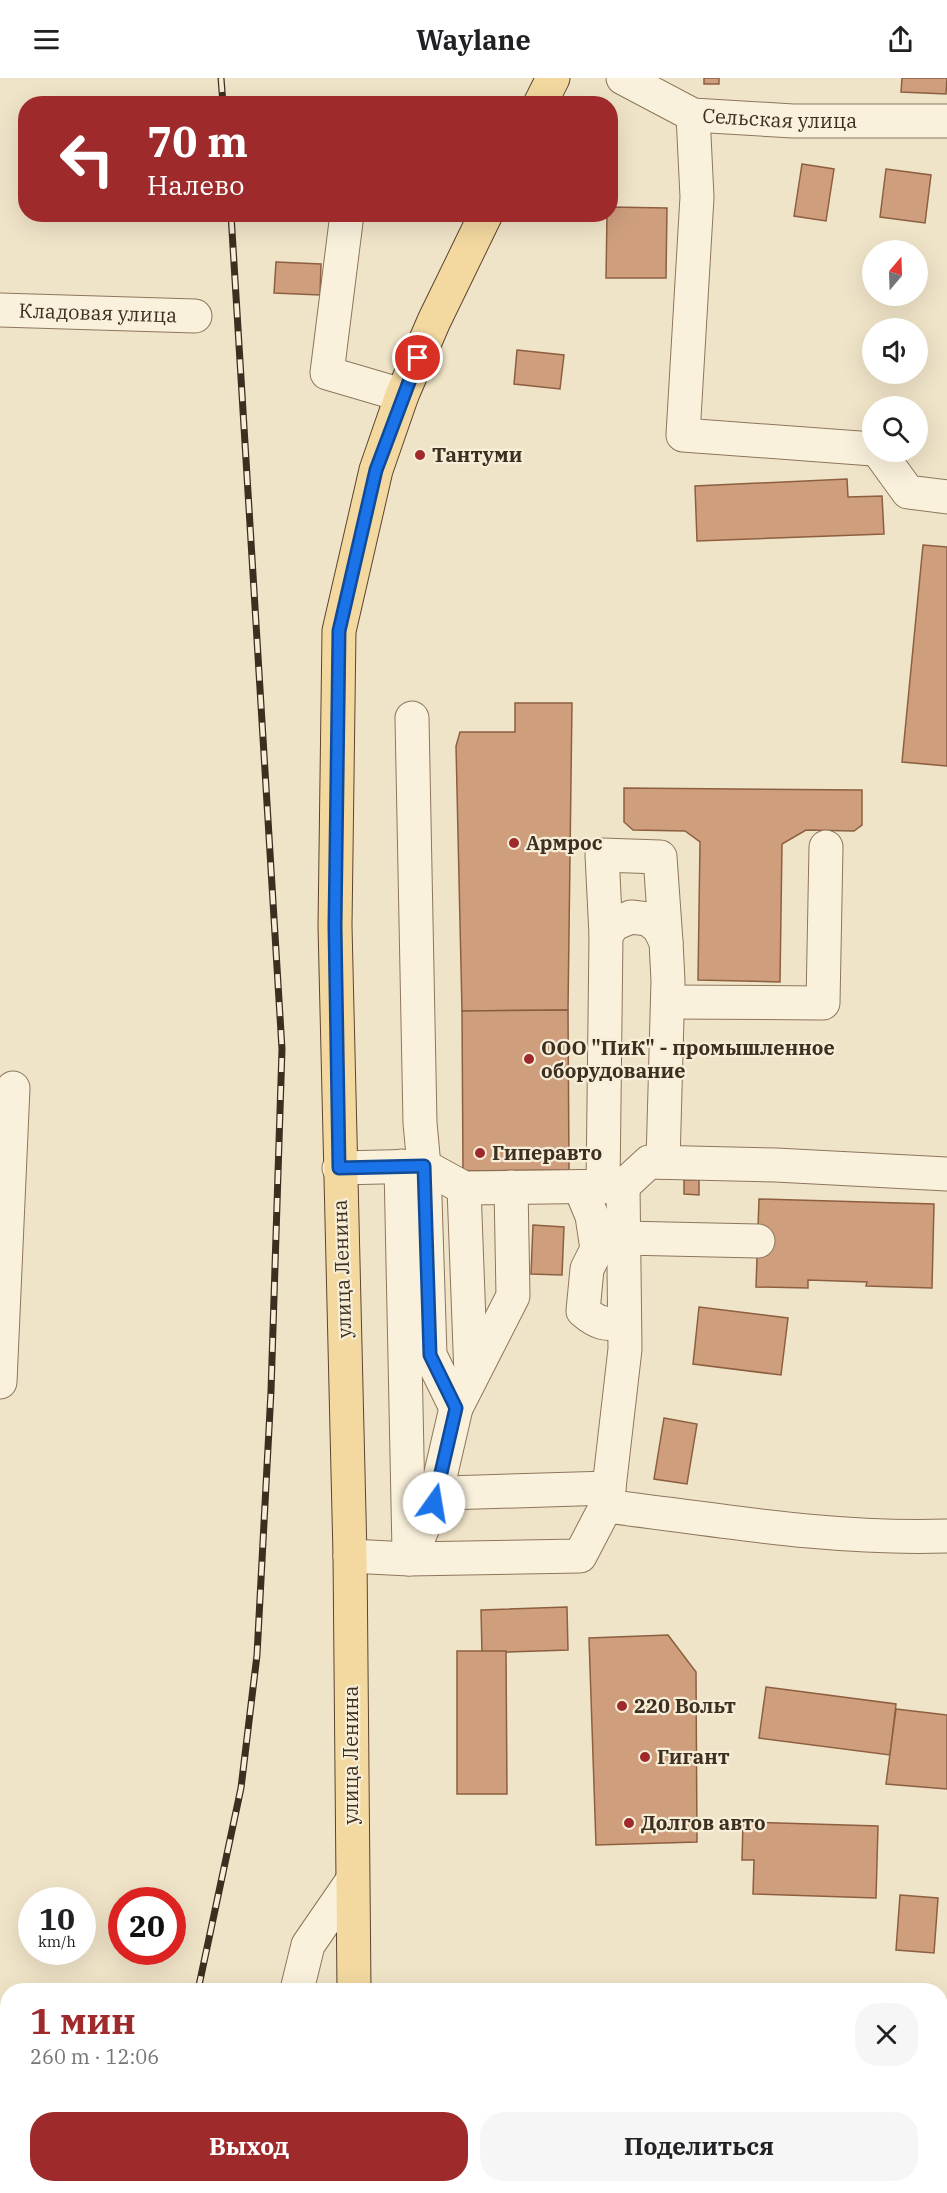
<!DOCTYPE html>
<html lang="ru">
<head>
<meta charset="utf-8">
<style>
  body { margin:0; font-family:"IBM Plex Serif",serif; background:#f6f6f6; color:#202124; height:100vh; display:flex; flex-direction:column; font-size:22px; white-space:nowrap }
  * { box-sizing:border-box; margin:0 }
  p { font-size:20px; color:#757577 }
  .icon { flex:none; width:33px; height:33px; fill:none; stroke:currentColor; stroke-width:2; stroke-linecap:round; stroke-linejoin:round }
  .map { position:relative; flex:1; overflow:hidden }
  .details { position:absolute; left:0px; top:1905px; width:948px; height:210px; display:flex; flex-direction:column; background:#fff; border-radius:24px 24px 0 0; box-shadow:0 6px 24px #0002 }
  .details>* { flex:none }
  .guide { position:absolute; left:18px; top:18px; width:600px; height:126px; border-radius:24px; box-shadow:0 6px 24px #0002; background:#9e2a2b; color:#fff; overflow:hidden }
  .needle { width:39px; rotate:19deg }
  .buttons { position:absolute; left:862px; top:162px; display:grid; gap:12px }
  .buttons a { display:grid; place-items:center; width:66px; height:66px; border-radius:50%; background:#fff; box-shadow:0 6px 24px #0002; font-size:30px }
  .speed { position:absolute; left:18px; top:1809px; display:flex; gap:12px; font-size:30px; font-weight:700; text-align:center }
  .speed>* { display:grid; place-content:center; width:78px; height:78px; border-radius:50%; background:#fff; box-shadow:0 6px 24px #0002; line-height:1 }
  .speed small { font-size:15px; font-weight:400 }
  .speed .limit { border:9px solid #d22; background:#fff; color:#111 }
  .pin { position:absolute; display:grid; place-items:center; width:51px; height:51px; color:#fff; margin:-26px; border:3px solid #fff; border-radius:50%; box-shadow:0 2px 6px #0007 }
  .me { position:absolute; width:66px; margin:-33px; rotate:13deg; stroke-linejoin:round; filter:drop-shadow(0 0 4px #0008) }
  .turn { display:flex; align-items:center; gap:21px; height:126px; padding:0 30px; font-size:27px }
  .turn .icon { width:78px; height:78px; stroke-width:2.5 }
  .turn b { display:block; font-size:42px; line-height:51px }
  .round { display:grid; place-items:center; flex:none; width:63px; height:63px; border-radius:24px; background:#f6f6f6 }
  .summary { display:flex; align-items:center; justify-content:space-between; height:102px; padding:0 30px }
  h1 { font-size:36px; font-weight:700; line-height:45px; color:#9e2a2b }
  .button { display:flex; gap:12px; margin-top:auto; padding:12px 30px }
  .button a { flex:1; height:69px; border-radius:24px; background:#9e2a2b; color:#fff; font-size:24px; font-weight:700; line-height:69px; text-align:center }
  .button a+a { background:#f6f6f6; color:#202124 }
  header { display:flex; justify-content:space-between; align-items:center; height:78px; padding:0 30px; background:#fff; font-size:27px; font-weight:700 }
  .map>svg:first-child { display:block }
</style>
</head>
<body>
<header><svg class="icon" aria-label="menu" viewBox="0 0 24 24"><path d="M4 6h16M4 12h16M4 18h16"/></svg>Waylane<svg class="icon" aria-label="share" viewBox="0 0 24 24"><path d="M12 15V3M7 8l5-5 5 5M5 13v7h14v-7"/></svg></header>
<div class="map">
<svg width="947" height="2115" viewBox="0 0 947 2115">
  <rect width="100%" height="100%" fill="#f0e4c8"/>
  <g fill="#cf9f7d" stroke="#8d5f41" stroke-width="1.5">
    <rect x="704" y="0" width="15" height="6"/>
    <polygon points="902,0 947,0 946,16 901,14"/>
    <polygon points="802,86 834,91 826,143 794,138"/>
    <polygon points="886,91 931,97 925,145 880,139"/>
    <polygon points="610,129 667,130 666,200 606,200 607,136 610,136"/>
    <polygon points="276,184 321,186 320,217 274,215"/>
    <polygon points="517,272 564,277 560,311 514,306"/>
    <polygon points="847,401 848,419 882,418 884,456 697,463 695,408"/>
    <polygon points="923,467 947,469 947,688 902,684"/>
    <polygon points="515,625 572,625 568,932 462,933 456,668 460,654 515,654"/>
    <polygon points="624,710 862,712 862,747 854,753 806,752 782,766 780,904 698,902 700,764 685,753 633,752 624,744"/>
    <polygon points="568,932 569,1092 463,1093 462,933"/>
    <polygon points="684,1102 699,1102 699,1117 684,1116"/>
    <polygon points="759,1121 934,1126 932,1210 866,1208 867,1204 808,1202 808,1210 756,1209"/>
    <polygon points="533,1147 564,1149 562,1197 531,1196"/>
    <polygon points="699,1229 788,1240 781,1297 693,1286"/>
    <polygon points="664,1340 697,1346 687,1406 654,1401"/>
    <polygon points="567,1529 568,1572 482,1575 481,1532"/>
    <polygon points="668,1557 696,1594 697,1764 596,1767 589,1560"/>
    <polygon points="457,1573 506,1573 507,1716 457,1716"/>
    <polygon points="766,1609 896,1626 890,1677 759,1660"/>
    <polygon points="896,1631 947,1637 947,1711 886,1706"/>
    <polygon points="743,1744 878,1748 876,1820 753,1816 754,1782 742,1782"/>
    <polygon points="900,1817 938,1820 934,1875 896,1872"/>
  </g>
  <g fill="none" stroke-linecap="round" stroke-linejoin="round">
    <defs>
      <g id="minor">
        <path id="s1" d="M623,0L693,37L793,43H947"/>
        <polyline points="693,37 697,119 683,357 873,371"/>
        <polyline points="347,136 327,295 402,317"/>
        <path id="s2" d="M0,232L195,238"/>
        <polyline points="879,374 908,414 947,419"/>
        <polyline points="412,640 420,1045 424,1088 430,1277 456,1330"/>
        <polyline points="606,857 602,777 660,779 666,864"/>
        <polyline points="668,924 823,925 826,769"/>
        <polyline points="401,1088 409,1473"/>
        <polyline points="339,1090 424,1088 464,1110 623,1108 649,1084 776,1087 947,1096"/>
        <path d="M580,1109L592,1138L597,1171L587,1191L583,1233C597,1245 606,1248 624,1244"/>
        <polyline points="603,1109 606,857 614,846 631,839 648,841 659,850 666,864 668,903 663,1084"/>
        <polyline points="464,1110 471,1298"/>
        <polyline points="623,1160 758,1163"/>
        <polyline points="0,1304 13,1010"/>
        <polyline points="415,1416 609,1410"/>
        <path d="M606,1428C719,1442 833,1462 947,1458"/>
        <polyline points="350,1478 409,1481 580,1478 606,1428 609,1410 625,1271 623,1108"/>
        <polyline points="409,1481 434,1425 456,1330 513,1218 511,1109"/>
        <polyline points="297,1912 308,1867 352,1803"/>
        <polyline points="940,1968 947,1969"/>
        <polyline points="313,2108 318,2115"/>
      </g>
      <g id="major">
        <polyline points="540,26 553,0"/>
        <polyline points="354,1912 350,1478 335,848 339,553 376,392 402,317 434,243 486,136"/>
        <polyline points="347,2115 348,2108"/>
      </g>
    </defs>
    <use href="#minor" stroke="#8d765c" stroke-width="35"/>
    <use href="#major" stroke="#5b4430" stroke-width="35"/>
    <use href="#minor" stroke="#faf1dc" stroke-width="33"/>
    <use href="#major" stroke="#f3d9a0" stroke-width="33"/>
    <defs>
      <g id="rail">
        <polyline points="221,0 223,26"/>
        <polyline points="198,1912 241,1710 257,1577 271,1313 282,971 231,136"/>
        <polyline points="148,2115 150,2108"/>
      </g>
    </defs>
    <use href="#rail" stroke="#3d2e20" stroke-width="7"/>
    <use href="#rail" stroke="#f7eed8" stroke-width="4.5" stroke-dasharray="14" stroke-linecap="butt"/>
  </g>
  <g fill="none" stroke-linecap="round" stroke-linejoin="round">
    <defs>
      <polyline id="route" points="418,280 376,392 339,553 335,848 339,1090 424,1088 430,1277 456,1330 434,1425"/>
    </defs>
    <use href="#route" stroke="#114b97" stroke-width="15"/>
    <use href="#route" stroke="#1a73e8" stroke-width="10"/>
  </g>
  <g fill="#9e2a2b" stroke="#f7eed8" stroke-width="2">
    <circle cx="420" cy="377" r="6"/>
    <circle cx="514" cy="765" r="6"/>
    <circle cx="529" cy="981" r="6"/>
    <circle cx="480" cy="1075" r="6"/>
    <circle cx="622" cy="1628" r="6"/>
    <circle cx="645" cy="1679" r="6"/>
    <circle cx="629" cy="1745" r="6"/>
  </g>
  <g text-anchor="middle" stroke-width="4.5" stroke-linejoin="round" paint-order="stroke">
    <g font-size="20" fill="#3d2e20" stroke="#f7eed8">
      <text dy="7" stroke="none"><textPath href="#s1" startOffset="166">Сельская улица</textPath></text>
      <text dy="7" stroke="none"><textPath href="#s2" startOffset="98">Кладовая улица</textPath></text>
      <text transform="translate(342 1191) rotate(-92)" y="7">улица Ленина</text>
      <text transform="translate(351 1677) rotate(-90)" y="7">улица Ленина</text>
    </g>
    <g font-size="20" font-weight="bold" fill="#3d2e20" stroke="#f7eed8" text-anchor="start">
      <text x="432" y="384">Тантуми</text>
      <text x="526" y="772">Армрос</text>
      <text x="541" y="977">ООО "ПиК" - промышленное<tspan x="541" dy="23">оборудование</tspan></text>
      <text x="492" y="1082">Гиперавто</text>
      <text x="634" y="1635">220 Вольт</text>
      <text x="657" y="1686">Гигант</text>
      <text x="641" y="1752">Долгов авто</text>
    </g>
  </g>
</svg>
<div class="buttons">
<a><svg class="needle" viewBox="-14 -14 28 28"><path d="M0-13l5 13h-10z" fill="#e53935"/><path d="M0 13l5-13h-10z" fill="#757577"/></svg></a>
<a><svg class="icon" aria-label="sound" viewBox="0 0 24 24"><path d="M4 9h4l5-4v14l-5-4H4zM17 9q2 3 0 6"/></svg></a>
<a><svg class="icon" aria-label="search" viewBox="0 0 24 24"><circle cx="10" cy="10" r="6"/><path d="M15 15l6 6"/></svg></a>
</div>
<div class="speed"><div>10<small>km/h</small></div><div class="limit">20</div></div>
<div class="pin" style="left:418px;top:280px;background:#d93025"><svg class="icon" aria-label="arrive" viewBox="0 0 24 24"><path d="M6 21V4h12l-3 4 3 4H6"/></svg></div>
<svg class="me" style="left:434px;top:1425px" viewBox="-20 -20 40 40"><circle r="19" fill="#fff"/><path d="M0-13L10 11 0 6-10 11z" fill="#1a73e8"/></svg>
<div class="guide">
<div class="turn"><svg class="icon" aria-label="left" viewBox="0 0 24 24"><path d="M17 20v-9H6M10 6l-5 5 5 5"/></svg><div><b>70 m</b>Налево</div></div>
</div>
<section class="details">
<div class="summary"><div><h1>1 мин</h1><p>260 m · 12:06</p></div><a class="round"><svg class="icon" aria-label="close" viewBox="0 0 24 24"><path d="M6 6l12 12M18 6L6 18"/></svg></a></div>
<div class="button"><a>Выход</a><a>Поделиться</a></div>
</section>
</div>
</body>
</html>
